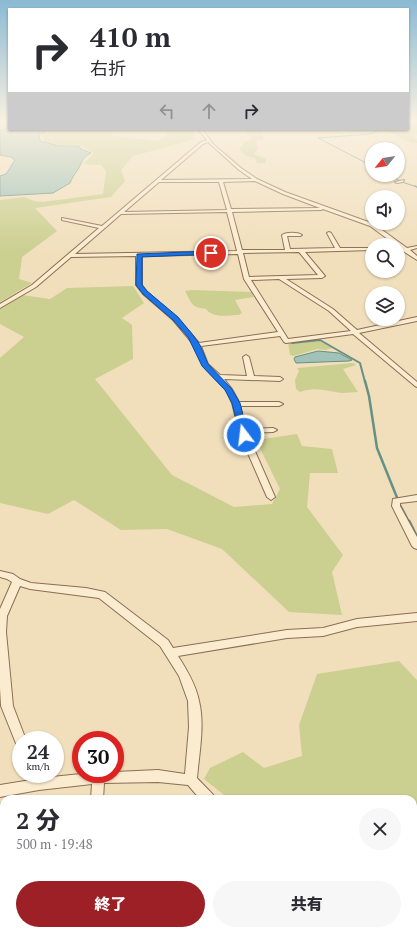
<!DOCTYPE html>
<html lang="ja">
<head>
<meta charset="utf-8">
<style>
  body { margin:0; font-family:"PT Serif","Noto Sans JP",serif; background:#f7f7f7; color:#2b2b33; height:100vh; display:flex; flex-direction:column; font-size:15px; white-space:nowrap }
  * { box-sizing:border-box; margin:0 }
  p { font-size:13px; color:#7c7c81 }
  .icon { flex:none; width:22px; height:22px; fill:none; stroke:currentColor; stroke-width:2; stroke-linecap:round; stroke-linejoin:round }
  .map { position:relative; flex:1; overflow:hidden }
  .drawer { position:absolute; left:0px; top:795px; width:417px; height:140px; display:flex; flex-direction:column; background:#fff; border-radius:12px 12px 0 0; box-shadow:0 1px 3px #0004 }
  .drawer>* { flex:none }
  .top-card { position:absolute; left:8px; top:8px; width:401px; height:122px; border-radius:0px; box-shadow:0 1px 3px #0004; background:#fff; color:#2b2b33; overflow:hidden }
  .needle { width:26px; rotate:240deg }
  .controls { position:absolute; left:365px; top:142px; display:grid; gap:8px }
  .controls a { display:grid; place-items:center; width:40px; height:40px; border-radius:50%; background:#fff; box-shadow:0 1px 3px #0004; font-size:20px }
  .speed { position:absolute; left:12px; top:731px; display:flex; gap:8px; font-size:20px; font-weight:700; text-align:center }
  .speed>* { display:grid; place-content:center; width:52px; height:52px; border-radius:50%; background:#fff; box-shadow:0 1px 3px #0004; line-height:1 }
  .speed small { font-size:10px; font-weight:400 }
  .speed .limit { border:6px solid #d22; background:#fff; color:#111 }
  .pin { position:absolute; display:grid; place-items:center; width:34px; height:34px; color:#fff; margin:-17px; border:2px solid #fff; border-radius:50%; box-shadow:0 1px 4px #0007 }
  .me { position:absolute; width:44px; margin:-22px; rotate:345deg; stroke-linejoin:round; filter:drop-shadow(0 0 3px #0008) }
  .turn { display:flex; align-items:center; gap:14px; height:84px; padding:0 16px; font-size:18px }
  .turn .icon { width:52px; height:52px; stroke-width:2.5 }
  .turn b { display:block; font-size:28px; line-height:34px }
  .lanes { display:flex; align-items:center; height:38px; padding:0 16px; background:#0003; justify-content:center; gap:20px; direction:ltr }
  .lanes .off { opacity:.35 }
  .round { display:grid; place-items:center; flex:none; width:42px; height:42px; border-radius:21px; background:#f7f7f7 }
  .headline { display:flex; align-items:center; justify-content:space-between; height:68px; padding:0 16px }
  h1 { font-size:24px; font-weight:800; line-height:30px }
  .action { display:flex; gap:8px; margin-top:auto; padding:8px 16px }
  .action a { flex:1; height:46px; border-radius:24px; background:#9d2026; color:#fff; font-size:16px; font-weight:800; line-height:46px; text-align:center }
  .action a+a { background:#f7f7f7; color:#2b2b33 }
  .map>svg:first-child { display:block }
</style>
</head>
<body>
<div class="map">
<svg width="417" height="935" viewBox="0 0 417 935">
  <rect width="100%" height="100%" fill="#f1dfbc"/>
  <g fill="#cbcf90">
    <path d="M408,122L417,123V134L413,137L417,139V143C404,143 400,135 388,132C373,127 358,135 342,129H408Z"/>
    <polygon points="47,129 121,129 113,130 112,136 158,141 165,138 168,129 191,129 195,139 133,156 121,170 125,181 111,197 35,208 57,231 22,257 19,279 32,283 0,302 0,200 24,197 34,201 43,202 103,194 106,171 101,165 84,164 94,153 79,145 60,145 45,142 41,134 48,133"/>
    <polygon points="244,129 260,129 264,139 256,140 258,149 254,154 266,159 265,163 257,163 255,158 246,156 239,149 245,142 252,139"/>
    <polygon points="133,286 144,303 122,318 132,325 133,359 95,379 172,475 234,507 272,504 280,489 256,440 297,434 302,446 332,449 338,473 310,473 307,507 343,555 332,572 342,615 289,612 222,549 167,529 121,530 74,500 48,514 0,503 0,358 24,337 0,324 0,307 22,295 50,299 67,288"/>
    <path d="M191,290L252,292L254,297L235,300L242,313L239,315C228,315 214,319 206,309C191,307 192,304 185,291Z"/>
    <polygon points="314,338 333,348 325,350 317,349 294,356 290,355 288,342"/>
    <path d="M353,363L356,365L343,369L358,392C352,392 347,393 342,393C328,391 314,386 300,392L296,389L295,380L299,371L297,368Z"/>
    <polygon points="399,661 417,680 417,848 413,851 413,799 229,799 204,779 210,768 243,752 264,768 302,756 299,725 317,674"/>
  </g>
  <g fill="#a1c2b6" stroke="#679084">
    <path d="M14,129H42L46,132L39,134L40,141L59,146H79L81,149L91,153C82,157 82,163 77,171C74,175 72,178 70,183L53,193L0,196V176L6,174L15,160L11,157L0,155V130Z"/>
    <polygon points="318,351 339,353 352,360 349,361 296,363 294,359 295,357"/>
  </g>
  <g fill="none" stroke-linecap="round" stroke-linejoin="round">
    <g stroke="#679084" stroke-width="1">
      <polyline points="372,166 318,138 370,134 381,129"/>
      <polyline points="389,175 402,182 417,187"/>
    </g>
    <polyline stroke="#679084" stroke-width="1.5" points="415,186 417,187"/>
    <polyline stroke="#679084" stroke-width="2" points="292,343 320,340 360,363 365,382"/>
    <polyline stroke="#679084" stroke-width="2.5" points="365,381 369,396 377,448 400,505 409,522"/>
    <polyline stroke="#679084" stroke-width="3" points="409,521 417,537"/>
    <defs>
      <g id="minor">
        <polygon points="9,128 10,130 7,131 5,130"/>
        <path d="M198,129H202L213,144L241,168L257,179L285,192L374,224L407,248L417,246V248L410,250L417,256V260L403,251L398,245H396L370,226L323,209L321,210L232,212L242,250H285L282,235C286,232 298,232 302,235L300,236H287L290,249L335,248L327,233L329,232L331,233L340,248H372V250L305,252L325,276L322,278L286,279L333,309L357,330L417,317V321L359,333L417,382V387L415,386L353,334L286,343L284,342L280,336L201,346L208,364L220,375L247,376L243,357L246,355L249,357L254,376L280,377L283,379L280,381L224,379L232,389L239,402H279L283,404L279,406H240L246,429L273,428L277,430L273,432L247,433L275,497L271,500L267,497L240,435L232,403L226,390L203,366L194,345L173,320L143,294L136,285V256L71,257L36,287L0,308V304L32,285L99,228L62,220V218L102,226L201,142L207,140ZM208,142L239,170L252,179L161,180L203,144ZM255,181L283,194L320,208L231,209L223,182ZM159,182H219L227,210L124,212ZM227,212L237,251L75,254L121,214ZM299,252L318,275L249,277L243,253ZM238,254L244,279L278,332L199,343L177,318L147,292L142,285V256ZM279,279L329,311L351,331L288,339L251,280Z"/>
        <polygon points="404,180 403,182 397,183 395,182"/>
        <polygon points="417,495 417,501 400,503 400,506 417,537 417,549 414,548 412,546 392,506 393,499"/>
        <path d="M0,571L13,574L20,579L31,583L86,588L105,592L168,640L173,648L287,630L323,628L357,619L417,613V621L357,627L323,636L287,638L178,656C187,670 196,685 199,701C205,725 199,754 197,778C202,784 214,794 216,799H200L188,785L158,782L104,783L103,799H91L92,784L39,790L0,797V785L31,780L28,774H40L42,778L81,774H115V772L158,770L185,774L189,727L188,701L179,676L160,646L99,598L30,589L20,586L7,616L6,632L13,706L26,740H21V747L17,746L1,706L0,688V609L12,582L7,579L0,577Z"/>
        <polygon points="417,864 417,878 413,879 413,865"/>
        <rect x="86" y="931" width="14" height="4"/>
        <polygon points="260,931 278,931 277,935 259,935"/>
        <polygon points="359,931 375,931 376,935 360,935"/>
      </g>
    </defs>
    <use href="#minor" stroke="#8a6e54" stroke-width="2"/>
    <use href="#minor" fill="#fbecd0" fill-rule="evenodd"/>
  </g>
  <linearGradient id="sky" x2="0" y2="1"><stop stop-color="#8bbad4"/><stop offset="0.48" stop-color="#f9f1e1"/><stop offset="1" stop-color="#f9f1e1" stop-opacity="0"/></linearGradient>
  <rect width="417" height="252" fill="url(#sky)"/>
  <polygon fill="#1a73e8" stroke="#114b97" points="211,251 213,252 213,254 142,257 142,285 147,291 178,317 193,335 200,345 208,364 231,388 240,403 248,435 244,437 240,435 232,403 225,390 202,366 188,337 173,320 143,294 136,285 137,254"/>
</svg>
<div class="controls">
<a><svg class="needle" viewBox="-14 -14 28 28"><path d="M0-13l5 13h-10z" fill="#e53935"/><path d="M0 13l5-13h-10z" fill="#7c7c81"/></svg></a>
<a><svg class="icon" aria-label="sound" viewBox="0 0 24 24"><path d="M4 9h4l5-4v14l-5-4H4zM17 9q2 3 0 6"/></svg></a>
<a><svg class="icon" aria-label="search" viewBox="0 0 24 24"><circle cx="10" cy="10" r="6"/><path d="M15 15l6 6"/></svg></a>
<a><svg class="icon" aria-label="layers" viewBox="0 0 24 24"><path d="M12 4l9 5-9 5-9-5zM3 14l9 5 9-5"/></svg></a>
</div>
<div class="speed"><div>24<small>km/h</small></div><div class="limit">30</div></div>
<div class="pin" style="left:211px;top:253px;background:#d93025"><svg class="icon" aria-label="arrive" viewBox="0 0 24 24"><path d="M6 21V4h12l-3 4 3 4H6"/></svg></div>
<svg class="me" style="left:244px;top:435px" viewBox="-20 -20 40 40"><circle r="17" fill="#1a73e8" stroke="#fff" stroke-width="3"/><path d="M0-11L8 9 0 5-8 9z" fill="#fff"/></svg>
<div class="top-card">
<div class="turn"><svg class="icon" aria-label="right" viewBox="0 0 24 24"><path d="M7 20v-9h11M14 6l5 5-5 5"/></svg><div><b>410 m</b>右折</div></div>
<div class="lanes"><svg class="icon off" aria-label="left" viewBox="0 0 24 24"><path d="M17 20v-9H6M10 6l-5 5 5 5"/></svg><svg class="icon off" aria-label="ahead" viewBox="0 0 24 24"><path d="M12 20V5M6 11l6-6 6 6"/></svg><svg class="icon" aria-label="right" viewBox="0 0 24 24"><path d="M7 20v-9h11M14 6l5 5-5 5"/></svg></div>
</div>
<section class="drawer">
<div class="headline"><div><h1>2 分</h1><p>500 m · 19:48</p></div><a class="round"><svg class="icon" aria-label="close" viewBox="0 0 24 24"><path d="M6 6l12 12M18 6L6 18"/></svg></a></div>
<div class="action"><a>終了</a><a>共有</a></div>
</section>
</div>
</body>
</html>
